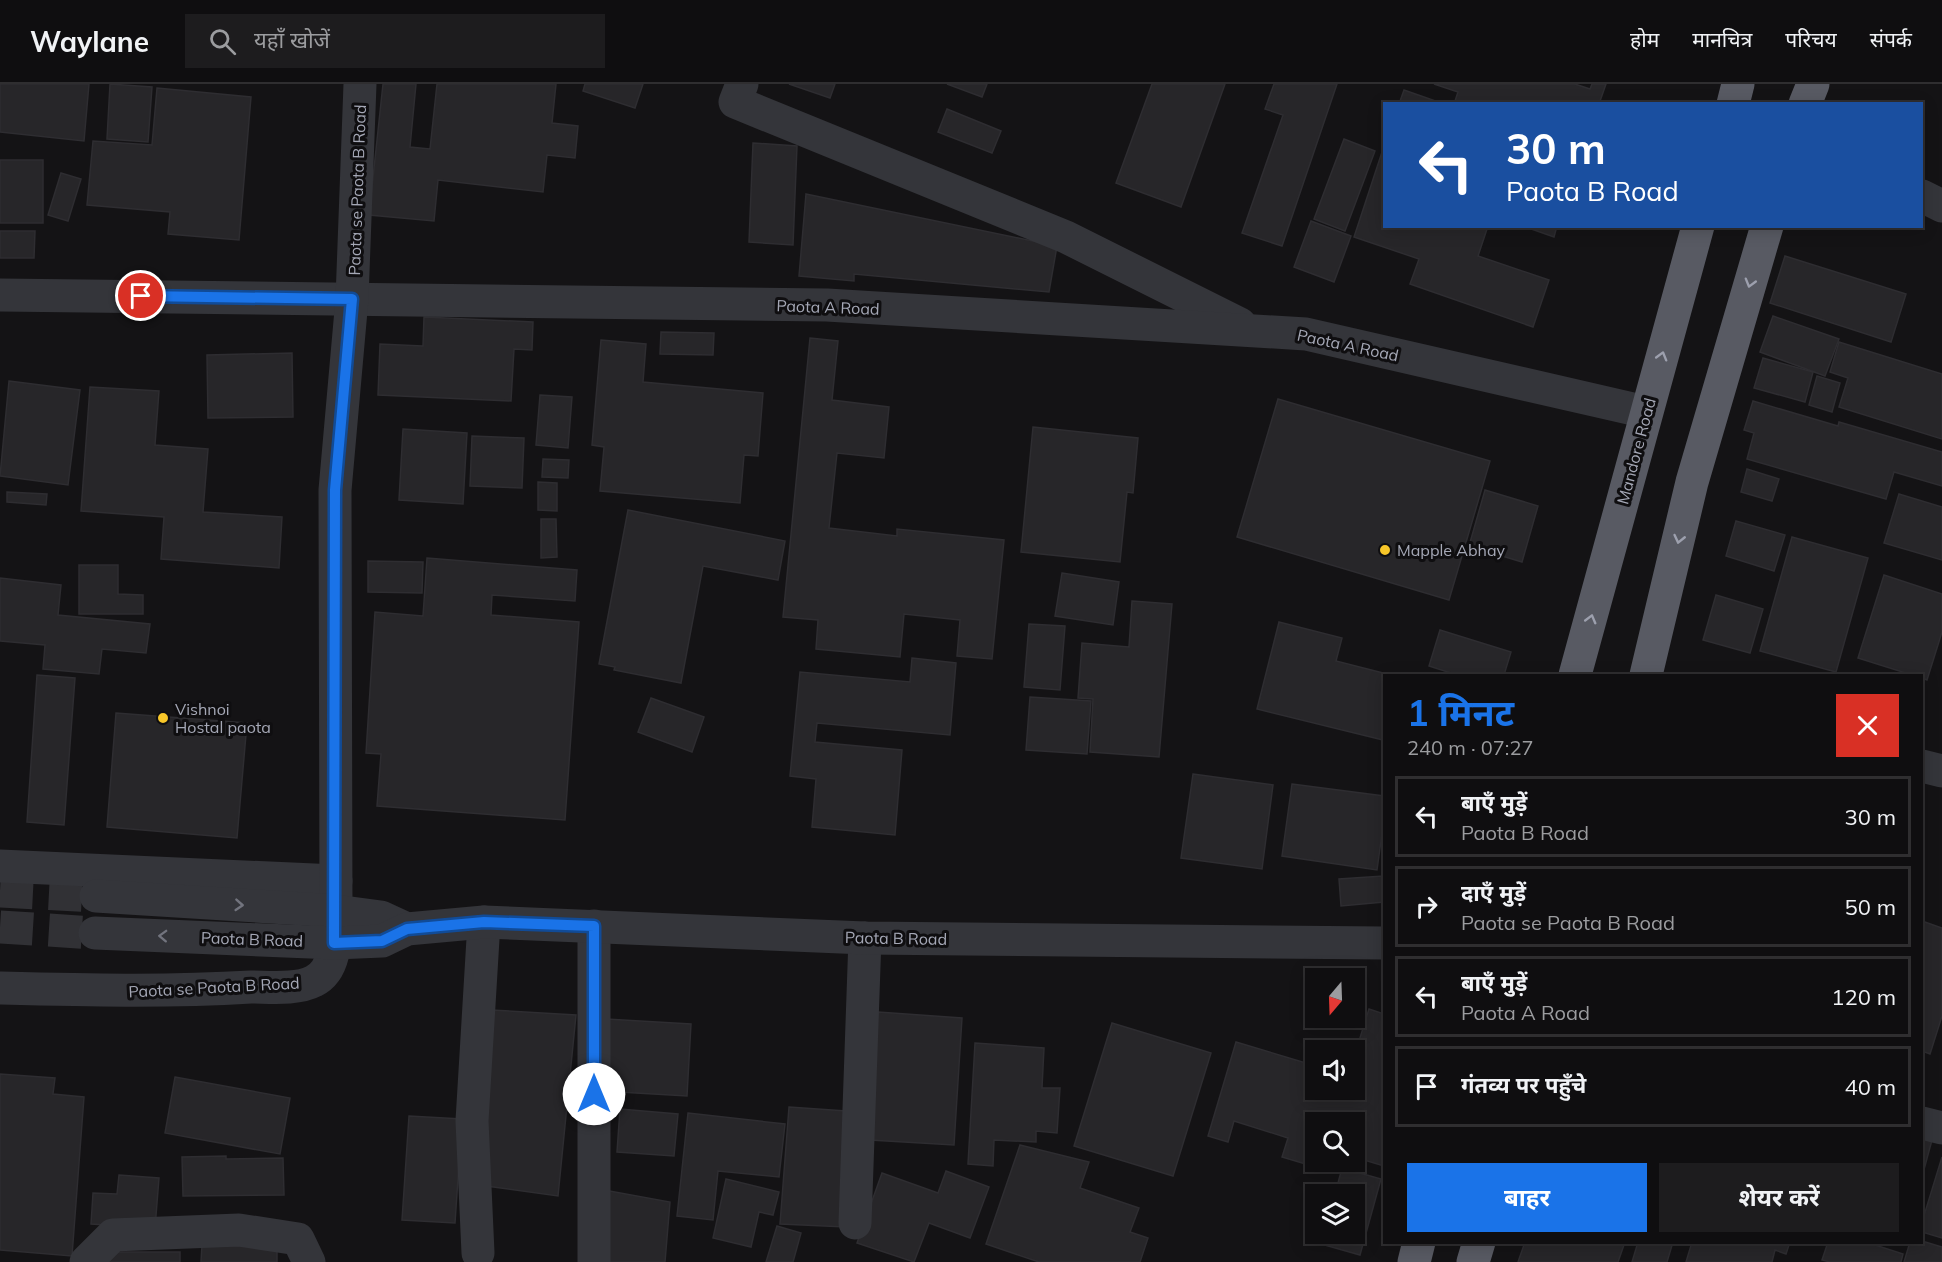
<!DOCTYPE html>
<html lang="hi">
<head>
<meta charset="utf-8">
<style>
  body { margin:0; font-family:Mulish,"Noto Sans Devanagari",sans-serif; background:#1d1c1e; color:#f1f3f6; height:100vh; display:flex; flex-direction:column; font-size:22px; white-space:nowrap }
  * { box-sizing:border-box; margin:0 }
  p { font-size:20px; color:#9b9c9f }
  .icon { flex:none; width:33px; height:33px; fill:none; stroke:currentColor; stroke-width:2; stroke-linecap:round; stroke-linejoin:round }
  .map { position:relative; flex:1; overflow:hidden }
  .details { position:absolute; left:1383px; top:590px; width:540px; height:570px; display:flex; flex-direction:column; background:#0f0e10; border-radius:0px; box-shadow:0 3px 15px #0003,0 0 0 2px #2f2e30 }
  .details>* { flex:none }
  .hud { position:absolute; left:1383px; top:18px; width:540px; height:126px; border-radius:0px; box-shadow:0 3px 15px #0003,0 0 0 2px #2f2e30; background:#1a4fa0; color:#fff; overflow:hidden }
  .needle { width:39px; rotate:199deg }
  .buttons { position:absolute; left:1305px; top:884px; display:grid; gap:12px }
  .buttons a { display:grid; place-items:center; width:60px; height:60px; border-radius:0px; background:#0f0e10; box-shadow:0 3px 15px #0003,0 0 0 2px #2f2e30; font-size:30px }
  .pin { position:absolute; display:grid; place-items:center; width:51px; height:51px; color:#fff; margin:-26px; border:3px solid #fff; border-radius:50%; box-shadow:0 2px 6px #0007 }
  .me { position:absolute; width:66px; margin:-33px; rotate:0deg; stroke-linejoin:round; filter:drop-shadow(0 0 4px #0008) }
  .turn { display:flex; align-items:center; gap:21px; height:126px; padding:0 24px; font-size:27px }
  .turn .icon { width:78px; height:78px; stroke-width:2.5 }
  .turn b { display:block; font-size:42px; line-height:51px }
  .round { display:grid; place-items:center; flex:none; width:63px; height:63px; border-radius:0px; background:#1d1c1e }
  .summary { display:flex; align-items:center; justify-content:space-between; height:102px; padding:0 24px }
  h1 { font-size:36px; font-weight:700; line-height:45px; color:#1a73e8 }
  .cta { display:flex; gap:12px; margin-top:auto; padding:12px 24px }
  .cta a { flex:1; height:69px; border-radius:0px; background:#1a73e8; color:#fff; font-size:24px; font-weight:700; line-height:69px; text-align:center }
  .cta a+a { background:#1d1c1e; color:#f1f3f6 }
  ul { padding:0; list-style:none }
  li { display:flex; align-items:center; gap:18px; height:81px; margin:0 12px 9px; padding:0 12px; border:3px solid #2f2e30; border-radius:0px }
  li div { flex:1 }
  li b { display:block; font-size:22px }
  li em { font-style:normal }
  header { display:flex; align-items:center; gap:36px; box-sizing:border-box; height:84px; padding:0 30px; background:#0f0e10; border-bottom:2px solid #2f2e30 }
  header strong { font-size:28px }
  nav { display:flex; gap:33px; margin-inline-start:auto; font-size:21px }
  .search { width:420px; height:54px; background:#1d1c1e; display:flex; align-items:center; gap:15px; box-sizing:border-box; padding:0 21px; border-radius:0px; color:#9b9c9f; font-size:22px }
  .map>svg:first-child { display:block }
</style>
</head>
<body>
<header>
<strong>Waylane</strong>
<div class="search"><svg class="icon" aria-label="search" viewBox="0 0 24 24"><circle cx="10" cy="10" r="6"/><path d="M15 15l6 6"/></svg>यहाँ खोजें</div>
<nav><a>होम</a><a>मानचित्र</a><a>परिचय</a><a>संपर्क</a></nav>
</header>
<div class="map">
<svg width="1942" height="1178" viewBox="0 0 1942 1178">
  <rect width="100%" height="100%" fill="#141315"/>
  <g fill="#272629" stroke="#2e2d31" stroke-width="1.5">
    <polygon points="0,0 89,0 84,57 0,48"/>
    <polygon points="110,0 152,3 148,58 107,55"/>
    <polygon points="383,0 416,0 410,63 430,65 437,0 556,0 552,39 578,42 575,74 547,71 543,108 438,96 434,137 369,131"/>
    <polygon points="585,0 643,0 635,24 583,7"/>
    <polygon points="789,0 835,0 830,14"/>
    <polygon points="947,0 987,0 982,13"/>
    <polygon points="1152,0 1225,0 1181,123 1116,99"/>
    <polygon points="1274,0 1337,0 1282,162 1242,149 1283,31 1265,25"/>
    <polygon points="1434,0 1575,0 1590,5 1592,0 1606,0 1599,20 1454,20 1458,8"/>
    <polygon points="157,4 251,13 239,156 168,150 170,128 87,121 93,57 152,61"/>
    <polygon points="1404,6 1444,20 1399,20"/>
    <polygon points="947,25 1001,47 992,69 938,48"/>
    <polygon points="1344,55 1375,67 1345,147 1314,135"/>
    <polygon points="753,59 797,62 793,161 749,158"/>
    <polygon points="1384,62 1384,142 1488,142 1478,172 1549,196 1533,243 1410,200 1419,175 1354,153"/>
    <rect x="0" y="76" width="43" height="63"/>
    <polygon points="61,89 81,95 68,137 48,131"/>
    <polygon points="806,110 1057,162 1049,208 854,190 854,197 799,192"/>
    <polygon points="1311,137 1351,152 1334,198 1294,183"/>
    <polygon points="1523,142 1557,142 1554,153"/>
    <polygon points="0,147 35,147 34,174 0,174"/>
    <polygon points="1785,172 1906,210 1891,258 1770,219"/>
    <polygon points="1773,232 1839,255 1825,292 1760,268"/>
    <polygon points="424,233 533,238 532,266 514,265 511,317 378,311 380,260 423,262"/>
    <polygon points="661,248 714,249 713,271 660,270"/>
    <polygon points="810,254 838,257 832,316 889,323 884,374 837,369 829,444 897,452 897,445 1004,456 992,575 957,572 960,536 904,530 900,573 816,565 818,536 783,533"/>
    <polygon points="601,256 646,260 643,298 763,309 758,372 744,371 740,419 600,407 604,363 592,361"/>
    <polygon points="1839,258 1942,290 1942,355 1839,323 1848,294 1830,288"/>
    <polygon points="292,269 293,333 208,334 207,271"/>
    <polygon points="1763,274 1813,288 1805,318 1754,304"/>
    <polygon points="1817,292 1840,299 1832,328 1809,321"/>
    <polygon points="9,297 80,306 68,401 0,392"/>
    <polygon points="90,303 159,307 155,361 208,365 203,428 282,433 279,484 161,475 164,433 81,427"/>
    <polygon points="540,311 572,313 568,364 536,361"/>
    <polygon points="1278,315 1490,377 1449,516 1237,453"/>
    <polygon points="1753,317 1838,342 1839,338 1942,368 1942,402 1894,388 1886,415 1747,375 1754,349 1744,346"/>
    <polygon points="1033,343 1138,354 1133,409 1127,408 1120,478 1021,468"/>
    <polygon points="403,345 467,349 463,420 399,416"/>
    <polygon points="472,352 524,354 522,404 470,402"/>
    <polygon points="543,375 569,376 568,394 542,393"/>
    <polygon points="1747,385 1779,395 1772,417 1741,408"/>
    <polygon points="538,398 557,399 557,427 538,426"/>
    <polygon points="1485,406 1538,422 1522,478 1469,462"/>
    <polygon points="7,408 47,410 46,421 7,418"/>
    <polygon points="1899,410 1942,423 1942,476 1884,459"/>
    <polygon points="628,426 785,457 778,496 703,482 681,599 614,586 615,583 599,580"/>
    <polygon points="541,435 556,435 557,473 541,474"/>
    <polygon points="1736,437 1785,451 1774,487 1726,472"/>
    <polygon points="1792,453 1868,474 1836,588 1760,567"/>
    <polygon points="427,474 577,486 575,517 492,511 491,531 579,538 565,736 377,722 381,670 366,669 375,528 423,532"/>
    <polygon points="368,477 423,478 422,509 368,508"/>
    <polygon points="79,481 118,481 118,510 143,511 143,530 79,530"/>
    <polygon points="1062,489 1119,498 1113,541 1055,532"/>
    <polygon points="1884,491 1942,510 1942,548 1927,596 1922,594 1922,591 1912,591 1858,574"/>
    <polygon points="0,494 61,501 58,531 150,540 146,569 102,565 99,590 43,585 45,561 0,557"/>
    <polygon points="1716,511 1763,525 1750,569 1703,556"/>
    <polygon points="1132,517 1172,520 1159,673 1090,668 1093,615 1078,614 1082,559 1129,563"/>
    <polygon points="1279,538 1342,554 1336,577 1391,591 1384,591 1383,656 1257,625"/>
    <polygon points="1029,540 1065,542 1060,606 1024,603"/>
    <polygon points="1440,546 1511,568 1504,591 1457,591 1429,582"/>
    <polygon points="912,574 956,579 950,651 817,639 815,658 902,666 895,751 812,743 816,695 790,692 800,588 910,598"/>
    <polygon points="37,591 75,594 64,741 27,738"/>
    <polygon points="1030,613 1091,617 1087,670 1026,666"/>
    <polygon points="651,614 704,633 692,668 638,648"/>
    <polygon points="116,629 247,639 237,754 107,743"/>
    <polygon points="1193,690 1273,701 1262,785 1181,774"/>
    <polygon points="1292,700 1384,712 1384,735 1377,786 1282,772"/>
    <polygon points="1383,792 1384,818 1341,822 1339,795"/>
    <polygon points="1922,837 1942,844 1942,932 1930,970 1922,967"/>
    <polygon points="1369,925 1384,930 1384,1082 1354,1073 1354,1038 1316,1038 1316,1077 1340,1077 1336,1089 1282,1073 1288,1054 1234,1037 1228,1058 1208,1052 1236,958 1316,982 1316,1005 1344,1007 1354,1005 1354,973"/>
    <polygon points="491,926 576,931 558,1112 479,1101"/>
    <polygon points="878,928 962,934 954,1061 870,1056"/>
    <polygon points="606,935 691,940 687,1012 602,1007"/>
    <polygon points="1112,939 1211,969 1173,1092 1074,1062"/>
    <polygon points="975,959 1044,964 1042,1004 1060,1004 1057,1049 1036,1047 1036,1058 994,1056 993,1082 968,1080"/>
    <polygon points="0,990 55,994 53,1010 84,1013 72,1172 0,1166"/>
    <polygon points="175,993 290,1014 280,1070 165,1049"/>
    <polygon points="789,1023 846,1027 846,1143 780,1140"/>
    <polygon points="620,1025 678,1030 674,1072 617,1068"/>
    <polygon points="688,1029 785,1040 779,1093 718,1087 713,1136 677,1132"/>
    <polygon points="409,1032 462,1035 455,1139 402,1136"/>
    <polygon points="1922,1053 1932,1056 1922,1093"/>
    <polygon points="1020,1061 1089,1078 1080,1104 1139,1124 1130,1148 1148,1154 1140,1178 1039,1178 986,1160"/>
    <polygon points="226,1072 226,1075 283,1074 284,1111 183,1112 182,1073"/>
    <polygon points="1942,1073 1942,1154 1922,1148 1922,1138"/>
    <polygon points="1342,1084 1381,1095 1360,1171 1321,1160 1324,1149 1354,1149 1354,1110 1335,1110"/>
    <polygon points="946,1087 989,1103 970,1154 929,1139 914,1178 857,1159 882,1089 938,1109"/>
    <polygon points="119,1091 159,1094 155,1144 91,1140 93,1109 117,1110"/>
    <polygon points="726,1095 779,1108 773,1131 759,1128 751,1163 713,1154"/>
    <polygon points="604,1106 670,1118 665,1178 603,1178"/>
    <polygon points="777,1142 801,1149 793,1178 766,1178"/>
    <polygon points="1922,1157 1942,1163 1942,1178 1904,1178 1910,1158"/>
    <polygon points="1525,1158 1625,1158 1618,1178 1518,1178"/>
    <polygon points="1638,1158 1673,1158 1667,1178 1632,1178"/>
    <polygon points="1692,1158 1790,1158 1786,1170 1775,1166 1772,1178 1686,1178"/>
    <polygon points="1828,1158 1866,1158 1903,1170 1901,1178 1830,1178 1822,1176"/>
    <polygon points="202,1161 277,1163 277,1178 201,1178"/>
    <rect x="103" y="1168" width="77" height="10"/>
  </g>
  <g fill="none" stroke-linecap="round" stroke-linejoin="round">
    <g stroke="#313135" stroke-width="33" stroke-dasharray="33 16" stroke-linecap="butt">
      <polyline points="0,807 96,812"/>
      <polyline points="0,843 95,849"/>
    </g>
    <g stroke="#34353a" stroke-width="33">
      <polyline points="742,0 735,18 1066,153 1240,240"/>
      <polyline points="1922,112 1942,122"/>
      <polyline points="0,211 827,221 1306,250 1646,328"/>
      <polyline points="1922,682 1942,687"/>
      <polyline points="0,782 336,797"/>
      <path d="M0,904C84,906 167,908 251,903C269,903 297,906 314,897C338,885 335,849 336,827L335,406L352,215L360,0"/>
      <polyline points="1922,1039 1942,1044"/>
      <polyline points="855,1139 865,854"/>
      <polyline points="478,1169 472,1037 484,838"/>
      <polyline points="86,1178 113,1151 239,1146 298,1155 309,1178"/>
      <polyline points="594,1178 594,842"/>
    </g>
    <g stroke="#34353a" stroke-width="33">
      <polyline points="96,812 336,827 381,833 407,845"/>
      <polyline points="95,849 335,859 382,857 407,845 484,838 865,854 1384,859"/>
    </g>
    <g stroke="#585a63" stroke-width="33">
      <polyline points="1733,20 1738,0"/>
      <polyline points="1805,20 1813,0"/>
      <polyline points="1575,591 1698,142"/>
      <polyline points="1646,591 1692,398 1767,142"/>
      <polyline points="1414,1178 1419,1158"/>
      <polyline points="1473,1178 1479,1158"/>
    </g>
  </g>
  <defs><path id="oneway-chevron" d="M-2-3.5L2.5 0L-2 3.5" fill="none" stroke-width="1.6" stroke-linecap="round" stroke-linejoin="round" transform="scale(1.5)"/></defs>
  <g stroke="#9da0ae">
    <use href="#oneway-chevron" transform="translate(1750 199) rotate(106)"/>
    <use href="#oneway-chevron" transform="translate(1662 272) rotate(-74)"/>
    <use href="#oneway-chevron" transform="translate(1679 455) rotate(103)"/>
    <use href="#oneway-chevron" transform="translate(1591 535) rotate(-75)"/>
  </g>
  <g stroke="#72747e">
    <use href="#oneway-chevron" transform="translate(239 821) rotate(4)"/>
    <use href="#oneway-chevron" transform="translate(163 852) rotate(-178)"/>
  </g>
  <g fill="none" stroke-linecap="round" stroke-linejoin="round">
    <defs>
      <polyline id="route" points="141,212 352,215 335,406 334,859 382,857 407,845 484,838 594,842 594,1010"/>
    </defs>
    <use href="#route" stroke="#114b97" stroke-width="15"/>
    <use href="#route" stroke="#1a73e8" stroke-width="10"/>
  </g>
  <g fill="#f8c729" stroke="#0f0e10" stroke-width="2">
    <circle cx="1385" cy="466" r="6"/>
    <circle cx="163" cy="634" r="6"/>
  </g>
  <g text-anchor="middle" stroke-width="6" stroke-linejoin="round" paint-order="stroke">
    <g font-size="16" fill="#a5a8b6" stroke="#0f0e10">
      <text transform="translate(357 106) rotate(-88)" y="6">Paota se Paota B Road</text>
      <text transform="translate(828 223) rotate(2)" y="6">Paota A Road</text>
      <text transform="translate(1348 261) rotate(12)" y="6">Paota A Road</text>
      <text transform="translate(1636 367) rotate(-75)" y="6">Mandore Road</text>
      <text transform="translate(896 854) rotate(1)" y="6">Paota B Road</text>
      <text transform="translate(252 855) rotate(2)" y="6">Paota B Road</text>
      <text transform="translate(214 903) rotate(-3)" y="6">Paota se Paota B Road</text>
    </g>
    <g font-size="16" fill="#a5a8b6" stroke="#0f0e10" text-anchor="start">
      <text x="1397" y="472">Mapple Abhay</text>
      <text x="175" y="631">Vishnoi<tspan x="175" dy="18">Hostal paota</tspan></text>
    </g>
  </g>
</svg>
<div class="buttons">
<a><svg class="needle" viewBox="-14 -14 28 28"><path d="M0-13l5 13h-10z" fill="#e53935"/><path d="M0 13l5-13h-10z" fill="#9b9c9f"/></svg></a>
<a><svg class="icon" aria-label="sound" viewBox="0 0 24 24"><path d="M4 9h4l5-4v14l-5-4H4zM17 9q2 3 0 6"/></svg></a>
<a><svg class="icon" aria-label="search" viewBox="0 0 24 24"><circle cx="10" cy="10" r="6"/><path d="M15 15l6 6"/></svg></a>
<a><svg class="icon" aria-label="layers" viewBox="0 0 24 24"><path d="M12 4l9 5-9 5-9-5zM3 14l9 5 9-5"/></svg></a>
</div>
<div class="pin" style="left:141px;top:212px;background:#d93025"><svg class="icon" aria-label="arrive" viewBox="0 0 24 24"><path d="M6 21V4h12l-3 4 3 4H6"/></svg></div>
<svg class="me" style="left:594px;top:1010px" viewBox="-20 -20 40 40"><circle r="19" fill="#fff"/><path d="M0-13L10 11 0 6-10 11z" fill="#1a73e8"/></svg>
<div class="hud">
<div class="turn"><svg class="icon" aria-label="left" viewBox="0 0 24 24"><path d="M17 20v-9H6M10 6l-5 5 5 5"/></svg><div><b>30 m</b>Paota B Road</div></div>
</div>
<section class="details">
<div class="summary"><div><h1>1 मिनट</h1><p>240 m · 07:27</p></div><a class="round" style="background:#d93025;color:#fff"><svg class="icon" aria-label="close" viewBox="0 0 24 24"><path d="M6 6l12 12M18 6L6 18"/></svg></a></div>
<ul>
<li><svg class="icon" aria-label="left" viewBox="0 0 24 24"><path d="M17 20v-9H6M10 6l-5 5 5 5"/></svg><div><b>बाएँ मुड़ें</b><p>Paota B Road</p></div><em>30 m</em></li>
<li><svg class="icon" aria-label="right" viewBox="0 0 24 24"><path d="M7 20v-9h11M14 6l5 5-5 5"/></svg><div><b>दाएँ मुड़ें</b><p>Paota se Paota B Road</p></div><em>50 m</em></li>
<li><svg class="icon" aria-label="left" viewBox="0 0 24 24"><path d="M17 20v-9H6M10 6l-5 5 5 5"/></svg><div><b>बाएँ मुड़ें</b><p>Paota A Road</p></div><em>120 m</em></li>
<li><svg class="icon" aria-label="arrive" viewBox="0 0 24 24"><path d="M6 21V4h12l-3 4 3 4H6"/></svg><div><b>गंतव्य पर पहुँचे</b></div><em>40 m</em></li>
</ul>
<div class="cta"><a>बाहर</a><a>शेयर करें</a></div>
</section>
</div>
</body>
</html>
